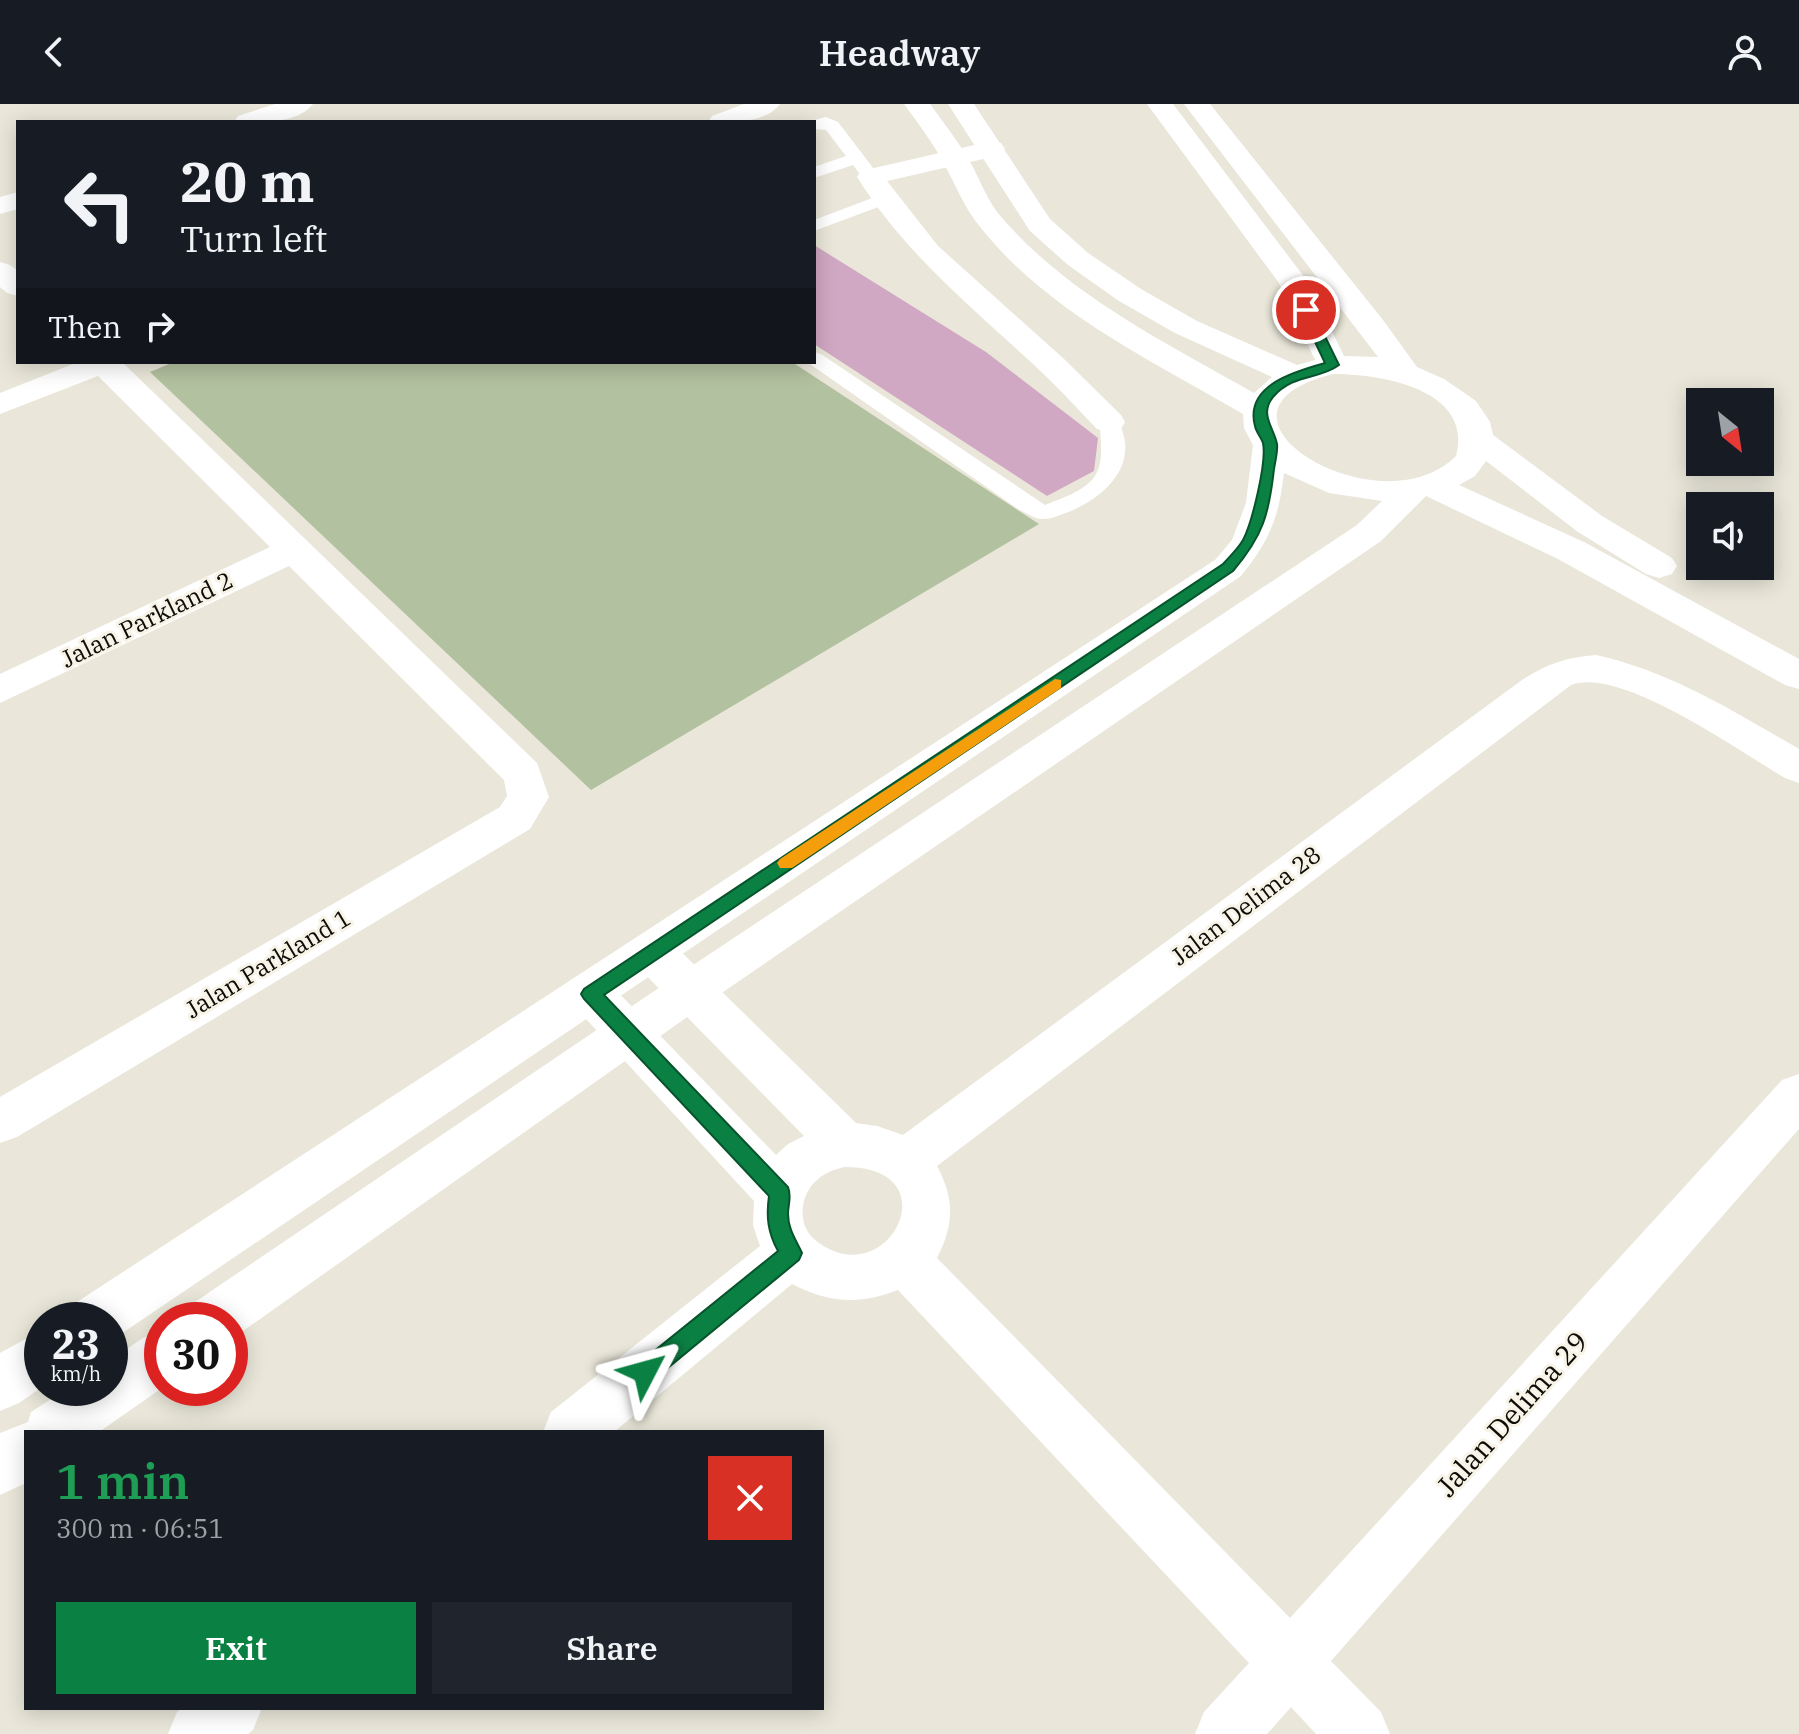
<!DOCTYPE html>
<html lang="en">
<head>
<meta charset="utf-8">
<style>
  body { margin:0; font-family:"IBM Plex Serif",serif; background:#20242c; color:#f1f3f6; height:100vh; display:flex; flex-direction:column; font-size:30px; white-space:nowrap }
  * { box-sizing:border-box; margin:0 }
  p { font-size:26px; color:#9ea1a6 }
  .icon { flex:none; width:44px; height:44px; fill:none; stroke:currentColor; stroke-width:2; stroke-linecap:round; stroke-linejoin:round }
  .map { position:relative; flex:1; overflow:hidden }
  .sheet { position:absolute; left:24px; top:1326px; width:800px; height:280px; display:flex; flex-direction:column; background:#171b24; border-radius:0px; box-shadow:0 4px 20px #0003 }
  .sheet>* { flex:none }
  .top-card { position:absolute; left:16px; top:16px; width:800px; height:244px; border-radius:0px; box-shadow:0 4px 20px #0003; background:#171b24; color:#f1f3f6; overflow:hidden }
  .needle { width:52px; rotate:150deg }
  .tools { position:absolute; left:1686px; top:284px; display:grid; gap:16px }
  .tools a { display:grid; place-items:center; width:88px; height:88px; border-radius:0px; background:#171b24; box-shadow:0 4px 20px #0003; font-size:40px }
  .speed { position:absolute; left:24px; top:1198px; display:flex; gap:16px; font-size:40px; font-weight:700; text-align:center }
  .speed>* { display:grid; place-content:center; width:104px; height:104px; border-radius:50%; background:#171b24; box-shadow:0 4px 20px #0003; line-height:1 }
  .speed small { font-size:20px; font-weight:400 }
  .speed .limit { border:12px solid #d22; background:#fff; color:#111 }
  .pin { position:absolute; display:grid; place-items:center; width:68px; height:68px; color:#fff; margin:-34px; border:4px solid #fff; border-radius:50%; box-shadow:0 2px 8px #0007 }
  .me { position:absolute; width:88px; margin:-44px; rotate:51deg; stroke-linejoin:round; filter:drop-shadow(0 0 6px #0008) }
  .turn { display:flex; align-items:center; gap:28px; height:168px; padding:0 32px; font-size:36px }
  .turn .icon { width:104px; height:104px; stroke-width:2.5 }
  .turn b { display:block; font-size:56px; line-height:68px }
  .then { display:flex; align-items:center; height:76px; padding:0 32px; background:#0003; gap:16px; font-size:30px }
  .round { display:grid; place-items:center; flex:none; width:84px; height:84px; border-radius:0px; background:#20242c }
  .summary { display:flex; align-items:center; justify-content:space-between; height:136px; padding:0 32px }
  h1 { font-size:48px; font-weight:600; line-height:60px; color:#1e9e55 }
  .action { display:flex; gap:16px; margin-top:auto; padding:16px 32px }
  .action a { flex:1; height:92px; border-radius:0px; background:#0b8043; color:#fff; font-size:32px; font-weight:600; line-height:92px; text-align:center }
  .action a+a { background:#20242c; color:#f1f3f6 }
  header { display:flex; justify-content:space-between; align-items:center; height:104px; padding:0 32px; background:#171b24; font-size:36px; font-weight:600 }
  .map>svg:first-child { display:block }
</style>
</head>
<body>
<header><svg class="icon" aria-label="back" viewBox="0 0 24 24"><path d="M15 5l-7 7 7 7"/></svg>Headway<svg class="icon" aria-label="person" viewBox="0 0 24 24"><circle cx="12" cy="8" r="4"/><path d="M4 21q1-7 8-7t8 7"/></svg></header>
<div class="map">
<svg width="1799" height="1630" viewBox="0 0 1799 1630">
  <rect width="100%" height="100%" fill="#eae7da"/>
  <polygon fill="#b2c19f" points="174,258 792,258 1039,420 591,686 150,268"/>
  <polygon fill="#d1a8c3" points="814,141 986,248 1098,334 1094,367 1047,392 814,240"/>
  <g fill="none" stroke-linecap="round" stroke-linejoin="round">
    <g fill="#fff" fill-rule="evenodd">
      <polygon points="826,13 838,18 880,73 877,77 865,77 853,61 814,74 814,63 846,52 826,26 814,25 814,18 807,18"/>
      <polygon points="883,90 889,91 892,95 889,99 814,127 814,116"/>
      <path d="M814,248L821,250L1045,401C1098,381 1106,373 1099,318L1102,314H1116C1142,356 1109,391 1071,407C1062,410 1051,416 1041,415C1033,414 1025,408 1018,405L807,258H814Z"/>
    </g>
    <g fill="#fff" fill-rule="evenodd">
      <path d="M275,0H313C297,21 257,18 234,18L238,12Z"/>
      <path d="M744,0H780C765,20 731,18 708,18L712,12Z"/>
      <path d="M992,37L1001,39L1005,45L1001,51L887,77L938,142L1063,254L1121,311L1125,318L1121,325L1109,328L1097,325C1076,303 1055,280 1033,260C968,200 904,148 857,73L861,67Z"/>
      <polygon points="18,88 18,105 0,110 0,93"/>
      <polygon points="0,158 10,161 18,167 18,192 7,189 0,183"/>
      <polygon points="78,258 122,258 537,659 549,693 530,725 17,1033 0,1039 0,993 500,703 507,692 504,676 289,462 0,599 0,570 270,443 98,272 0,310 0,289"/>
      <path d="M1596,551C1672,568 1733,607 1799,645V679L1785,674C1740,648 1621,562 1571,581L937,1062C955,1096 954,1120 937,1154L1290,1514L1782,976L1799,970V1025L1331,1557L1381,1608L1390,1630H1316L1291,1603L1267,1630H1195L1204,1608L1249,1559L898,1186C860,1201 829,1199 792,1180L614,1328H543L551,1308L760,1142L753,1121L754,1097L575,903L568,890L575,877L591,871L607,877L776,1051L788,1040L804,1032L636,861L630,848L636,835L652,830L668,835L856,1019L877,1022L903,1031L1522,576C1546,560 1568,553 1596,551ZM845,1063C952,1063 889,1189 819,1139C806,1130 801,1118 803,1102C807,1079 824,1067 845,1063Z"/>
      <polygon points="182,1604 262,1604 253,1626 248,1630 168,1630 177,1608"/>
    </g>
    <g fill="#fff" fill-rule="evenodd">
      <path d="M904,0H930C943,18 957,36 969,56C980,75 987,97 1002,114C1071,193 1165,238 1254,289L1272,273L1175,229L1119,197L1068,161L1030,127L948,0H974L1050,115L1088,149L1141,185L1197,217L1297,261L1315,256L1279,179L1147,0H1173L1308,178L1344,252L1378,253L1184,0H1210L1383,216L1417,263L1444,275L1476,297L1490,318L1493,331L1602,412L1672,454L1677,462L1672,470L1659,474L1646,470L1578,428L1486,357L1475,372L1459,381L1584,438L1799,555V585L1785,581L1558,455L1426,392L1381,437L707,899L233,1234L230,1235V1216H187L195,1198L675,873L1357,421L1382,397L1329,389L1284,369C1279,413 1269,438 1241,472L115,1234L110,1236V1216H69L77,1198L1215,456L1232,436L1246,399L1253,341L1244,324L1243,310C1151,256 1049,209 981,124C964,104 955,79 942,56C931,36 917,18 904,0ZM1333,270C1381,270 1474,285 1456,352C1379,429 1180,308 1333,270Z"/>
      <polygon points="42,1226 42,1283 19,1299 0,1307 0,1249"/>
      <polygon points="162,1226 162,1284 99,1328 26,1328 26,1379 0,1391 0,1329 28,1318 31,1308 68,1284 110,1284 110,1256 143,1234"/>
    </g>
  </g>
  <path fill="#0b8043" stroke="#07532c" stroke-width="2" d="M1306,202L1312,206L1339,261C1319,276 1294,269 1273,293C1259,310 1274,324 1277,340C1278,347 1275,358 1274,365C1269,410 1263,432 1233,467L604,891L788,1083C792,1093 788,1100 788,1110C788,1125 796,1136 802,1149L799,1156L653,1276L645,1279L637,1276L633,1268L637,1261L778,1147C768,1129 766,1113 769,1092L584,895L581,890L584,885L1223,460C1229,453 1238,445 1243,436C1252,419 1267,358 1263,339C1261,333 1256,328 1255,322C1244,281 1296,267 1325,259L1300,206Z"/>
  <polygon fill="#f59e0b" points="1055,575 1061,576 1061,584 792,764 780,764 777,759 780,755"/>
  <g text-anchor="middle" stroke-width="6" stroke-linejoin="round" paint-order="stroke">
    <g font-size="24" fill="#0d0c08" stroke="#f7f4e7">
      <text transform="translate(147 516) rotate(-26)" y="8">Jalan Parkland 2</text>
      <text transform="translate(1246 802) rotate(-37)" y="8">Jalan Delima 28</text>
      <text transform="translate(268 860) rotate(-31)" y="8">Jalan Parkland 1</text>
    </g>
    <g font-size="28" fill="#0d0c08" stroke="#f7f4e7">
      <text transform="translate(1512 1310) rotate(-48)" y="10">Jalan Delima 29</text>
    </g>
  </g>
</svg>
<div class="tools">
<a><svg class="needle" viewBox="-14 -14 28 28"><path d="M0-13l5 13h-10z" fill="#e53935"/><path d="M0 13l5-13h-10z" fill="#9ea1a6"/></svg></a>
<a><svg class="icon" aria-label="sound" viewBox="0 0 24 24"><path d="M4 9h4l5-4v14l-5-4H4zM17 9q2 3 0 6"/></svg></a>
</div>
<div class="speed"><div>23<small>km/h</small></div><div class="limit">30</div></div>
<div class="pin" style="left:1306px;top:206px;background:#d93025"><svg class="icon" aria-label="arrive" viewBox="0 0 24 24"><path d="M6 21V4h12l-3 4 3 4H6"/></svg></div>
<svg class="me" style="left:645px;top:1268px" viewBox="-20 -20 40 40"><path d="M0-17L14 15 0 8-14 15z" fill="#0b8043" stroke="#fff" stroke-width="4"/></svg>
<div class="top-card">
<div class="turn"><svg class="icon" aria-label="left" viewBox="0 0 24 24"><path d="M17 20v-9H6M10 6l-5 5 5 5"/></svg><div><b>20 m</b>Turn left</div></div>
<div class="then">Then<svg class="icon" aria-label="right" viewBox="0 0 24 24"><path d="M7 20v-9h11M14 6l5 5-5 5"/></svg></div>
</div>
<section class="sheet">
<div class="summary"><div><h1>1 min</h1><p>300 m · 06:51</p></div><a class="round" style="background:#d93025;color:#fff"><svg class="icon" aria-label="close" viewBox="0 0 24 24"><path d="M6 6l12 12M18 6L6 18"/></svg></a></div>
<div class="action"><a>Exit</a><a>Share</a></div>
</section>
</div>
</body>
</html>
